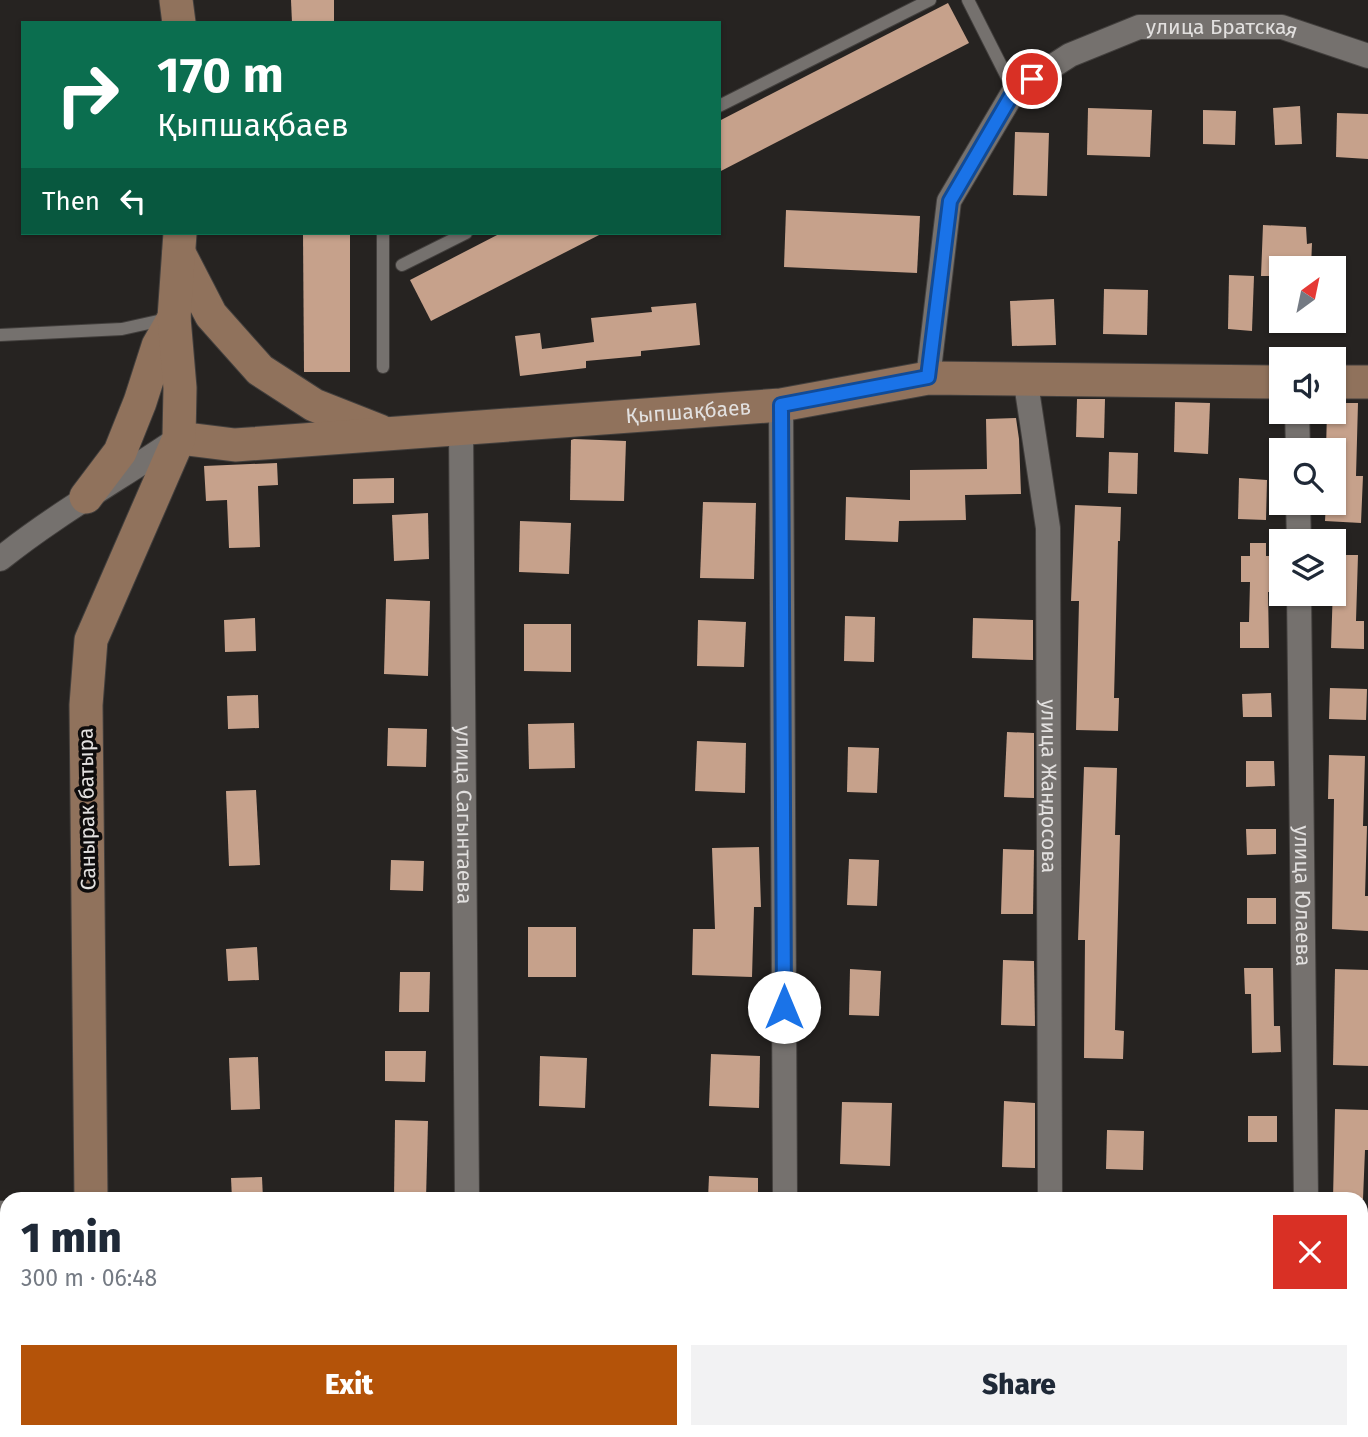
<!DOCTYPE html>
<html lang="en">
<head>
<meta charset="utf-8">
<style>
  body { margin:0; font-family:"Fira Sans",sans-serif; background:#f2f2f3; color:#1f2937; height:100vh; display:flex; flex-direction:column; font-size:26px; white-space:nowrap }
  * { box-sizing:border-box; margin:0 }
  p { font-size:23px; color:#747a83 }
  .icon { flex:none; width:38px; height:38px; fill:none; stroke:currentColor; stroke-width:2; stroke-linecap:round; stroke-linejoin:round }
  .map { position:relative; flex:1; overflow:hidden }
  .side { position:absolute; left:0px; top:1192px; width:1368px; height:247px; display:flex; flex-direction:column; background:#fff; border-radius:21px 21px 0 0; box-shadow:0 2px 5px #0004 }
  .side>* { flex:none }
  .banner { position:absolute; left:21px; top:21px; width:700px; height:214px; border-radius:0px; box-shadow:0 2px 5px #0004; background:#0b6e4f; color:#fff; overflow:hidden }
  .needle { width:46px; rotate:33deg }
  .controls { position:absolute; left:1269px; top:256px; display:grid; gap:14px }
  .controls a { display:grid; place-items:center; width:77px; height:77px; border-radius:0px; background:#fff; box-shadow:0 2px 5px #0004; font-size:35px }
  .pin { position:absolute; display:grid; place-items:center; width:60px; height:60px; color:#fff; margin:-30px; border:4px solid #fff; border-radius:50%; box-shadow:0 2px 7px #0007 }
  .me { position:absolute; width:77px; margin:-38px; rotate:0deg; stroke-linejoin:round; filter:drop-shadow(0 0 5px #0008) }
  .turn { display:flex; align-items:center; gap:24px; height:147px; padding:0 21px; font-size:32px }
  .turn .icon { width:91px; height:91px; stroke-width:2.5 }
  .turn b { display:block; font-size:49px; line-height:60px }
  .then { display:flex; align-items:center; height:66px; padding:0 21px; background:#0003; gap:14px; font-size:26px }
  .round { display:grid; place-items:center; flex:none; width:74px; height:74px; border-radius:0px; background:#f2f2f3 }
  .head { display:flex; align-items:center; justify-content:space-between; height:119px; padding:0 21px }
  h1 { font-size:42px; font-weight:800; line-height:52px }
  .action { display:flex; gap:14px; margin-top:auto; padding:14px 21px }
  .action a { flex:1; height:80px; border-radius:0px; background:#b45309; color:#fff; font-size:28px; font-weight:800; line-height:80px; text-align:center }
  .action a+a { background:#f2f2f3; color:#1f2937 }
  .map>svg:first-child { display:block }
</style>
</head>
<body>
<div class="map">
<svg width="1368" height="1437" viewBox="0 0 1368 1437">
  <rect width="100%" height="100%" fill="#262321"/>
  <g fill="#c6a18b">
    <polygon points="291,0 334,0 334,23 292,23"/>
    <polygon points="948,3 969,43 719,172 719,121"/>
    <polygon points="1300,106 1302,144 1275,145 1273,108"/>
    <polygon points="1088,108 1152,110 1150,157 1087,155"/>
    <polygon points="1203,110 1236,111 1235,145 1203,144"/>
    <polygon points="1337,113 1368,114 1368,159 1336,157"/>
    <polygon points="1015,132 1049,133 1047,196 1013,195"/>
    <polygon points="786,210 920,216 917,273 784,267"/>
    <polygon points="1263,225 1306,227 1307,244 1312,243 1311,268 1281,268 1281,276 1261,276"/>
    <polygon points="303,233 350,233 350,372 304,372"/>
    <polygon points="501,233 603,233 431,321 410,280"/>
    <polygon points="1229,275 1254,276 1252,331 1228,329"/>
    <polygon points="1104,289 1148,290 1147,335 1103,334"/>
    <polygon points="1054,299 1056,345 1012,346 1010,301"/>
    <polygon points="696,303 700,345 641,351 641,356 586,361 586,368 520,376 515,336 540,333 542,349 594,342 591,318 652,312 651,307"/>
    <polygon points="1077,399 1105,399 1104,438 1076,437"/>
    <polygon points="1175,402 1210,403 1208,454 1174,452"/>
    <polygon points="1334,403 1358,403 1356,476 1363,476 1361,523 1325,521 1326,502 1334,502 1334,450 1326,450 1327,411 1334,411"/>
    <polygon points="1016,418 1019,439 1021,494 965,495 966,520 899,521 898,542 845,540 846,497 910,500 910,470 987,469 986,419"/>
    <polygon points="574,439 626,441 624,501 570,500 571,440"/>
    <polygon points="1109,452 1138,453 1137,494 1108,493"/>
    <polygon points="277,463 278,485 258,486 260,547 229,548 227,500 206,501 204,466"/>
    <polygon points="394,478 394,503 353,504 353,479"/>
    <polygon points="1239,478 1267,480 1266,520 1238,519"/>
    <polygon points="703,502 756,503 754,579 700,578"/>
    <polygon points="1075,505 1121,507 1120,541 1118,541 1114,698 1119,698 1118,731 1076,730 1079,601 1071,601"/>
    <polygon points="428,513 429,559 394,561 392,515"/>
    <polygon points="520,521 571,523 569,574 519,572"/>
    <polygon points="1250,543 1266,543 1266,556 1270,556 1271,592 1268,592 1269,648 1240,648 1240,622 1249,622 1250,582 1241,582 1241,556 1250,556"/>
    <polygon points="1334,555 1358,555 1356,621 1364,621 1364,649 1331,648"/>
    <polygon points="386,599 430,601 428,676 384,674"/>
    <polygon points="845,616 875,617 874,662 844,661"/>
    <polygon points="255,618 256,651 225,652 224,620"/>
    <polygon points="973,618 1033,620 1033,660 972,658"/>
    <polygon points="698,620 746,622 744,667 697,666"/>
    <polygon points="524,624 571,624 571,672 524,671"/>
    <polygon points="1330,688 1367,689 1366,720 1329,719"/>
    <polygon points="1271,693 1272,717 1243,717 1242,694"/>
    <polygon points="258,695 259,728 228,729 227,696"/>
    <polygon points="574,723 575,768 529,769 528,724"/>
    <polygon points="388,728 427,729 426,767 387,766"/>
    <polygon points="1007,732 1034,733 1034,798 1004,797"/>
    <polygon points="697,741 746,743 745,793 695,791"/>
    <polygon points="848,747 879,748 877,793 847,792"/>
    <polygon points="1329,755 1365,756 1363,826 1367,826 1365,896 1368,896 1368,931 1332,929 1334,799 1328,799"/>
    <polygon points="1246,761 1274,761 1275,786 1246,787"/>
    <polygon points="1084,767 1117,768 1115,835 1120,835 1115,1030 1124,1031 1123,1059 1084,1058 1085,940 1078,940"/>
    <polygon points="256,790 260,865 229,866 226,791"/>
    <polygon points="1246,829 1276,829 1276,854 1247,855"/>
    <polygon points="759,847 761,907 754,907 752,977 692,975 693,929 715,929 712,848"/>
    <polygon points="1003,849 1034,850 1033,914 1001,914"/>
    <polygon points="849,859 879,860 877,906 847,905"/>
    <polygon points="391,860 424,861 423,891 390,890"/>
    <rect x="1247" y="898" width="29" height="26"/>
    <rect x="528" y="927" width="48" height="50"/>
    <polygon points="257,947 259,980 228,981 226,949"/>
    <polygon points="1003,960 1034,961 1035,1026 1001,1025"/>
    <polygon points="1244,968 1273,968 1274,1026 1280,1026 1281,1052 1252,1053 1251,994 1245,994"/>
    <polygon points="850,969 881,971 879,1016 849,1015"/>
    <polygon points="1335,969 1368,970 1368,1066 1333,1065"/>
    <polygon points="400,972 430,972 429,1012 399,1012"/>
    <polygon points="385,1051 426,1051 425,1082 385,1081"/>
    <polygon points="711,1054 760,1056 759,1108 709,1106"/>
    <polygon points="540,1056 587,1058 585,1108 539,1106"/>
    <polygon points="258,1057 260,1109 231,1110 229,1058"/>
    <polygon points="1004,1101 1035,1103 1035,1168 1002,1167"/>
    <polygon points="842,1102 892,1103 890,1166 840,1164"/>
    <polygon points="1335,1109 1368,1110 1368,1150 1365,1150 1363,1199 1333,1199"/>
    <rect x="1248" y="1116" width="29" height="26"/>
    <polygon points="395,1120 428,1121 426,1199 394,1199"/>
    <polygon points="1107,1130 1144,1131 1143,1170 1106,1169"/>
    <polygon points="709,1176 758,1178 758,1199 708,1199"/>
    <polygon points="262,1177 263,1199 232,1199 231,1178"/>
  </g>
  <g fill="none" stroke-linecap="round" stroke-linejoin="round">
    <defs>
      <g id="lane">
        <polyline points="968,0 1014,91"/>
        <polyline points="719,106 930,0"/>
        <polyline points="402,265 466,233"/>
        <polyline points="0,335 122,329 167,319"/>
        <polyline points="383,367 383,233"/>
      </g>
      <g id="street">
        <path id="s1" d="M1025,377L1048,528L1050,1199"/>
        <path id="s2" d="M928,378L949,201L1014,91L1070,55L1139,27H1282L1368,56"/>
        <polyline points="781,405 785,1199"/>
        <polyline points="1297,411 1298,450"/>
        <path id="s3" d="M461,430L467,1199"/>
        <polyline points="1298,502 1299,541"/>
        <path d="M0,559C56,514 119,479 179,438"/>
        <path id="s4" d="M1299,593L1306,1199"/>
        <polyline points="0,1213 7,1213"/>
        <polyline points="469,1432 469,1437"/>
        <polyline points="786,1432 786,1437"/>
        <polyline points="1051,1432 1051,1437"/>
        <polyline points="1308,1432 1309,1437"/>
      </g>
      <g id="secondary">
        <polyline points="176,0 179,23"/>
        <polyline points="179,253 211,315 260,370 314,405 380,431"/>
        <polyline points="1334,382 1368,382"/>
        <path id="s5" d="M179,438L235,445L781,405L928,378L1281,382"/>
        <polyline points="86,497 120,452 140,402 158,346 174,318"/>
        <polyline points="91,1199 86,705 91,640 179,438 180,388 174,318 180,233"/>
        <polyline points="92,1432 92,1437"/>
      </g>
    </defs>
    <use href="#lane" stroke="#423f3d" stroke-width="14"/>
    <use href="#street" stroke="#423f3d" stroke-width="26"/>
    <use href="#secondary" stroke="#423f3d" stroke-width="35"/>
    <use href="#lane" stroke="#75716e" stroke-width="12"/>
    <use href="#street" stroke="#75716e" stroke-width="24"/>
    <use href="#secondary" stroke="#90725c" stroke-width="33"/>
  </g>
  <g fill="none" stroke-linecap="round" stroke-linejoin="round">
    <defs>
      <polyline id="route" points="784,1007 781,405 928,377 950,201 1014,91 1032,79"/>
    </defs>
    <use href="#route" stroke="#114b97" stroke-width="18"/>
    <use href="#route" stroke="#1a73e8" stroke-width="12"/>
  </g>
  <g text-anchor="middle" stroke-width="7" stroke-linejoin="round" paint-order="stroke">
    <g font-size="21" fill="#e2e0df" stroke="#0e0c0c">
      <text dy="7" stroke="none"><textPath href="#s2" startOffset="530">улица Братская</textPath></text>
      <text dy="7" stroke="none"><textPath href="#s5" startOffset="511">Қыпшақбаев</textPath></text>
      <text dy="7" stroke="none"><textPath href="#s1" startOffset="411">улица Жандосова</textPath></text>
      <text transform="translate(87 809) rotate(-91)" y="7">Санырак батыра</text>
      <text dy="7" stroke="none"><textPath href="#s3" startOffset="385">улица Сагынтаева</textPath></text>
      <text dy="7" stroke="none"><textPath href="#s4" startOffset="303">улица Юлаева</textPath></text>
    </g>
  </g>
</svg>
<div class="controls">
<a><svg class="needle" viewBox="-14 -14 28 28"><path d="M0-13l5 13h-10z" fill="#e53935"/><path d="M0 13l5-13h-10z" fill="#747a83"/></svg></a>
<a><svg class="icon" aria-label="sound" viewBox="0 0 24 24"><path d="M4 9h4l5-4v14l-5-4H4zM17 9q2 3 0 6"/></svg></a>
<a><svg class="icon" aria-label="search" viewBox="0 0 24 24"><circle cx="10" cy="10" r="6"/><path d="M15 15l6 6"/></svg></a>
<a><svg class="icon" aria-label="layers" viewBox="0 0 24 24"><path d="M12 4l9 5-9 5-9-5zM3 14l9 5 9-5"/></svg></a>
</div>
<div class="pin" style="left:1032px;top:79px;background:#d93025"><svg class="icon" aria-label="arrive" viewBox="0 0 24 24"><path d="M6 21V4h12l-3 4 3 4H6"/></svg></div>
<svg class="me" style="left:784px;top:1007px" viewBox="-20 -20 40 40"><circle r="19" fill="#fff"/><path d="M0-13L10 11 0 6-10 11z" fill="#1a73e8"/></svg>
<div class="banner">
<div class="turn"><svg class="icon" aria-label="right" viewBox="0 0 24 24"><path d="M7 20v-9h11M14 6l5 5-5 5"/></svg><div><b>170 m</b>Қыпшақбаев</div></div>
<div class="then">Then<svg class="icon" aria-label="left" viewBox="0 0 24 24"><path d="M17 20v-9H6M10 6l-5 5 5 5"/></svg></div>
</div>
<section class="side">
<div class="head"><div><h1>1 min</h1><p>300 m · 06:48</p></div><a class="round" style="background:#d93025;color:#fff"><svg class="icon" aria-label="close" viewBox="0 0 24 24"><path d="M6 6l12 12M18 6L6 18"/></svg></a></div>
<div class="action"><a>Exit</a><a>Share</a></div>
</section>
</div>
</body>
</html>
